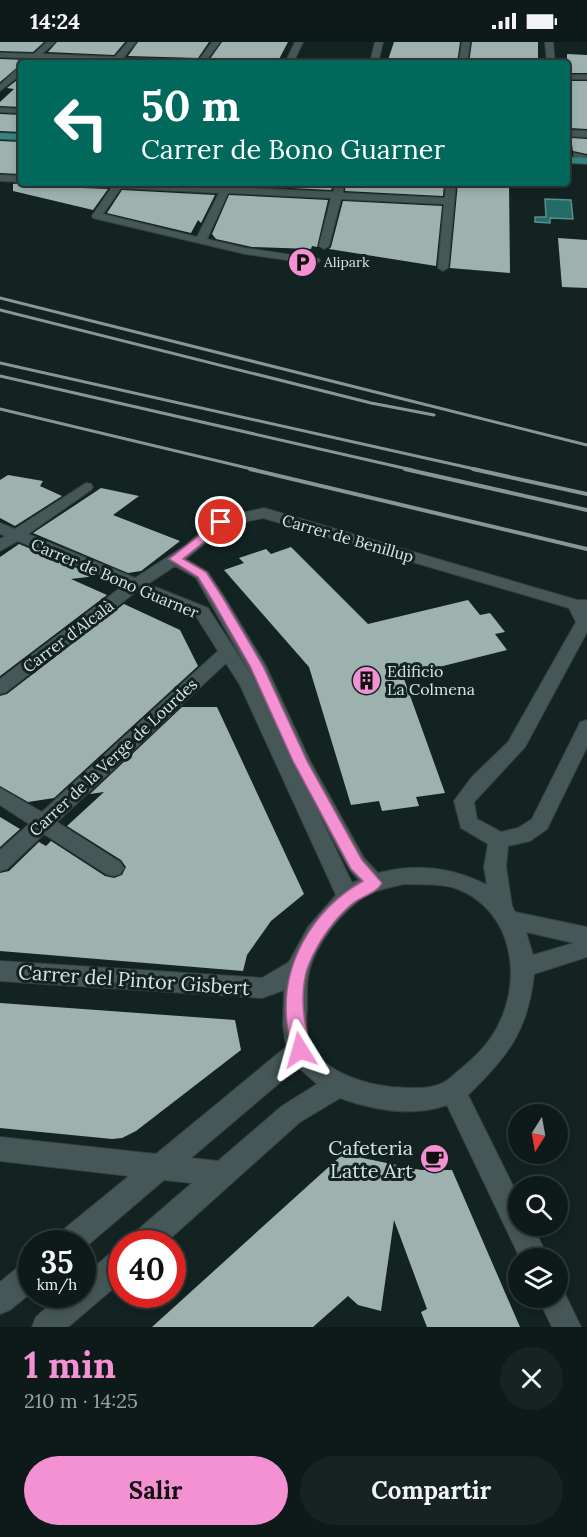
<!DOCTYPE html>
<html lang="es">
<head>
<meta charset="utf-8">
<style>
  body { margin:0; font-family:Lora,serif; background:#172323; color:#f1f3f6; height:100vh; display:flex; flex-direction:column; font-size:22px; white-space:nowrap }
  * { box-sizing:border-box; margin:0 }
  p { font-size:20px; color:#9ba1a2 }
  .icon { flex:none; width:33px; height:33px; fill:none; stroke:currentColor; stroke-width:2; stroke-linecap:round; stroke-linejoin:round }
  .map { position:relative; height:1285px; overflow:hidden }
  .sheet { display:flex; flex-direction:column; background:#0e1a1a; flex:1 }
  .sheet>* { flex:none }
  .hud { position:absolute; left:18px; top:18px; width:552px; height:126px; border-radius:6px; box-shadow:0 3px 9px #0003,0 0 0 2px #2e3839; background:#00695c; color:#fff; overflow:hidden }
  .needle { width:39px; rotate:191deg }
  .buttons { position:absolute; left:508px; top:1062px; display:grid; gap:12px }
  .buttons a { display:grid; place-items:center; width:60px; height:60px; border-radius:50%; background:#0e1a1a; box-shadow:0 3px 9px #0003,0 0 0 2px #2e3839; font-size:30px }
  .speed { position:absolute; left:18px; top:1188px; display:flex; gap:12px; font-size:30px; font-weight:700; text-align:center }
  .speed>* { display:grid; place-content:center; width:78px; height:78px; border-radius:50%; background:#0e1a1a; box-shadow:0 3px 9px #0003,0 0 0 2px #2e3839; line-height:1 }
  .speed small { font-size:15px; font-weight:400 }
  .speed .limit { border:9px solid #d22; background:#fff; color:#111 }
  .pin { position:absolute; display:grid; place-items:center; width:51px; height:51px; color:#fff; margin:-26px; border:3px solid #fff; border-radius:50%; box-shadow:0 2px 6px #0007 }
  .me { position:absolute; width:66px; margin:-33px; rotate:352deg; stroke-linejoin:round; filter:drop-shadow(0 0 4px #0008) }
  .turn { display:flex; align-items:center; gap:21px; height:126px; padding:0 24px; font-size:27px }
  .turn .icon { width:78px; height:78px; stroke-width:2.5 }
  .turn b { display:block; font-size:42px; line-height:51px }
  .round { display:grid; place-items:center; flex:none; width:63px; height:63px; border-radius:32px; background:#172323 }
  .head { display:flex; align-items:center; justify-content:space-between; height:102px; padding:0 24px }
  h1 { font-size:36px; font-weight:700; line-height:45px; color:#f491d3 }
  .cta { display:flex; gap:12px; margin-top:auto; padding:12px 24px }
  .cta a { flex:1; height:69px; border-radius:36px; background:#f491d3; color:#111; font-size:24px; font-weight:700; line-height:69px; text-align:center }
  .cta a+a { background:#172323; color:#f1f3f6 }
  .status { display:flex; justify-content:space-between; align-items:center; height:42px; padding:0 30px; background:#0e1a1a; direction:ltr }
  .status svg { height:16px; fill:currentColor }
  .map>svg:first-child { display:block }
</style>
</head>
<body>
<div class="status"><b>14:24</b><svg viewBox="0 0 49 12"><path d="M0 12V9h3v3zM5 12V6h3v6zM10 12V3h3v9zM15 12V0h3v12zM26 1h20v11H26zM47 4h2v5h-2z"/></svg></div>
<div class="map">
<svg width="587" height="1285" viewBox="0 0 587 1285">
  <rect width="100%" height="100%" fill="#122322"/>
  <polygon fill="#256b68" stroke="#5b8f8d" stroke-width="1.5" points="545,157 571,158 573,177 550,176 550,181 535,180 535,175 546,175"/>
  <g fill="#9db1af">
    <polygon points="0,0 44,0 33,10 0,9"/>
    <polygon points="57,0 125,0 114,13 48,10"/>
    <polygon points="138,0 209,0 198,16 128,14"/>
    <polygon points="222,0 288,0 277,21 221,21 210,17"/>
    <polygon points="394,0 460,0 457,21 387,21"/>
    <polygon points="472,0 538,0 538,21 469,21"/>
    <polygon points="567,12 587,13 587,31 567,31"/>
    <polygon points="0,17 26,18 0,40"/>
    <polygon points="21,35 21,65 0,64 0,60 14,47 7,46"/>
    <polygon points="567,39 587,39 587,87 570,86"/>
    <polygon points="0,72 21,73 21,90 0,89"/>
    <polygon points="571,96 587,97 587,112 573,109"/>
    <polygon points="0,99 21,100 21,132 0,131"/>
    <polygon points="23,141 75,141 82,146 108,147 93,168 13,149 13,142"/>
    <polygon points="235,141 334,141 331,148 235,143"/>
    <polygon points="346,141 444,141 443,154 345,149"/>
    <polygon points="458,141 509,141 510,231 450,226"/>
    <polygon points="122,148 215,153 201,181 198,178 191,191 107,171"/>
    <polygon points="229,153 328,158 317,205 312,204 311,207 252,205 216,197 212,192"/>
    <polygon points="343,159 442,164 436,224 329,207 331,205"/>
    <polygon points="558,196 587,198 587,246 562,245"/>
    <polygon points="8,433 43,439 40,444 62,454 15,484 0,476 0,438"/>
    <polygon points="101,446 139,454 113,473 180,499 141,529 128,531 33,491"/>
    <polygon points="19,502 96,534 71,537 107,553 0,634 0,515"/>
    <polygon points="291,505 368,582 468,558 480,573 490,571 505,590 495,592 507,608 403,634 445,751 416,755 419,764 382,769 379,759 351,763 309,625 224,528 244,521 239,516 266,507 271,512"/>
    <polygon points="124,562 180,588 198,624 54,756 28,760 0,744 0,654 7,652"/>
    <polygon points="182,665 217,665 304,852 271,879 247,913 243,929 0,909 0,831 9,829 39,800 46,804 51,799 105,834 114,836 122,833 126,825 121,818 67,784 104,750 90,752"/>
    <polygon points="0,775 20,787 0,805"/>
    <polygon points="0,961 235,978 241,1008 136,1089 122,1096 112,1097 0,1086"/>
    <polygon points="343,1112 421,1128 452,1128 520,1285 427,1285 421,1270 427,1267 394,1178 381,1269 358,1263 348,1254 313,1285 152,1285"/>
  </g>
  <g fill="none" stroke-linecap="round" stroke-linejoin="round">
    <defs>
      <g id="minor">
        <polygon points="47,0 55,0 42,12 115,15 128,0 136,0 123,16 199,18 212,0 220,0 206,19 211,21 110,21 38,17 33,21 27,21 30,16 0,15 0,11 34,12"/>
        <polygon points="295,0 303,0 293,21 285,21"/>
        <polygon points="375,0 383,0 378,21 370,21"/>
        <polygon points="462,0 470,0 467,21 459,21"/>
        <polygon points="545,0 553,0 555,21 547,21"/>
        <polygon points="18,26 21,26 21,32 0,49 0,43"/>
        <rect x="567" y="33" width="20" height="4"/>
        <polygon points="0,66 21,67 21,71 0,70"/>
        <polygon points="567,88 587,89 587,95 567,94"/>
        <polygon points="574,111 587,114 587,120 574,115"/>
        <polygon points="0,133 21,134 21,140 0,139"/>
        <path d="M77,141L221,145L223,141H233L231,145L333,150L336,141H344L343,151L445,156L446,141H456L448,226L443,229L438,226L444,162L341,157L329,204L324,207L319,204L331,156L228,151L207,197L245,206L319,217L320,219L315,222L245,212L93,176L92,174L112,145L82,144ZM121,146L219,151L197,195L103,172Z"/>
        <path d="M86,441L91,442L93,445L91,448L28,492L135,536L186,503L216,477L264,466L577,558H587V590L525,705L474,760L477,777L501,790L518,786L532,777L578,685L580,680L587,678V705L547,787L530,799L508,804L506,825L512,864L515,870L587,885V915L534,932C528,989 508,1014 468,1053L519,1156V1184H533L548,1216H520L447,1063C413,1075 373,1068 340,1056L300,1080L164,1202H129L133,1192L192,1141L164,1138L82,1208V1202H54L58,1192L129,1134L0,1119V1095L156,1112L286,1005L283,982L284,948L262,956L0,939V919L262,936L289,920L308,885L336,853L240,643L226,621L57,780L120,820L124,826L120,832L113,834L106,832L44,792L7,827L0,829V808L29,782L0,763V746L42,770L218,609L196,574L137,549L6,650L0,652V637L124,543L18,499L0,509V497L5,494L0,492V481L15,487ZM263,476L569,566L576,580L508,700L471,736L454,759L461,786L488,802L484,825L487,843C452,825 416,821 378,831L364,816L310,719L266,624L225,556L208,530L186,517L226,484ZM175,524L196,536L253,636L208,566L148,542ZM318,770L350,828L359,838L352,841ZM404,842C420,843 439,841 455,846C516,868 525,944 492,994C481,1011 464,1024 449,1037C434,1049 410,1046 392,1045C364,1042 323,1030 310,1002C305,992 306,977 307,966C307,954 306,942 309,930C316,901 343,867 369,852C380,847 392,845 404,842ZM526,890L574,901L533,913ZM298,1025L317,1042L282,1064L218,1119L191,1116Z"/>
        <polygon points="122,1206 122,1239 68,1285 32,1285 36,1275 62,1252 82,1252 82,1235 112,1210"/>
        <polygon points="32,1218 32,1250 10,1268 0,1272 0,1240 22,1222"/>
        <polygon points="558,1244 562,1246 581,1285 552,1285 538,1256 558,1256"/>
      </g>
      <g id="major">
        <polygon points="0,91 21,92 21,98 0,97"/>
        <polygon points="567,115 587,116 587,122 567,121"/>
      </g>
    </defs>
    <use href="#minor" stroke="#35403f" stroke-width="2"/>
    <use href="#major" stroke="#35403f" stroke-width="2"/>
    <use href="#minor" fill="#455756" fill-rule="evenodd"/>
    <use href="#major" fill="#368481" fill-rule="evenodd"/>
    <g stroke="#899695" stroke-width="3">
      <polyline points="0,256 587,403"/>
      <polyline points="0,268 371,361 434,373"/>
      <polyline points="0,321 479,428"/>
      <polyline points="0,334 412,428"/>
      <polyline points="0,367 256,428"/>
    </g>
    <g stroke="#899695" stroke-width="4">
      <polyline points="250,427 587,507"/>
      <polyline points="405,427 587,468"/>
      <polyline points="473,427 587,452"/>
    </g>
  </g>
  <path fill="#f491d3" stroke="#9f5e89" stroke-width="1.5" d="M221,477L226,480L225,483L183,517L206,530L223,556L263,624L307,719L362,818L382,841C376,852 361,854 352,862C334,877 318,900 309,922C303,936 302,958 304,973C305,986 312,1002 306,1014L300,1016L293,1014C289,1004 289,993 287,982C280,923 312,868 363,839L351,827L293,719L250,624L211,556L198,535L169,517Z"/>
  <defs>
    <symbol id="parking-disc" viewBox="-11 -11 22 22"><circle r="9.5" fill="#f491d3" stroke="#122322"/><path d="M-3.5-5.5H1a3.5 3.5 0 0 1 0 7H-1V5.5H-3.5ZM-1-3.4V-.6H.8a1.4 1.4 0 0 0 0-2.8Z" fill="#111"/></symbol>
    <symbol id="building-disc" viewBox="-11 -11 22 22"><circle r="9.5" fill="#f491d3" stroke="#122322"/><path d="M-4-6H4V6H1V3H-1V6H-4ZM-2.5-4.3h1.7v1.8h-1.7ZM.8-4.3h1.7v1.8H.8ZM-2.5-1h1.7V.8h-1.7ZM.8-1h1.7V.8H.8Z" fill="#111"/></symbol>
    <symbol id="cafe-disc" viewBox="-11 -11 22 22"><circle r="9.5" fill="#f491d3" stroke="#122322"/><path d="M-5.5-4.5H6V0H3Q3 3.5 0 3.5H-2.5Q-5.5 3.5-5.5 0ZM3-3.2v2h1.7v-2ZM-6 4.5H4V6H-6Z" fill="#111"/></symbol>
  </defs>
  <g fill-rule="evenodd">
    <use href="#parking-disc" x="286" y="204" width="33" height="33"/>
    <use href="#building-disc" x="350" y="622" width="33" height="33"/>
    <use href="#cafe-disc" x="418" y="1100" width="33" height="33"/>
  </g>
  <g text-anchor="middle" stroke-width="6" stroke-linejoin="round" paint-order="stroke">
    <g font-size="14" fill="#d8e3e2" stroke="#122322" text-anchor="start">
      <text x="324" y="225">Alipark</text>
    </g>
    <g font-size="16" fill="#d8e3e2" stroke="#122322">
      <text transform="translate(348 496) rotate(16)" y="6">Carrer de Benillup</text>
      <text transform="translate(115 536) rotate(23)" y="6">Carrer de Bono Guarner</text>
      <text transform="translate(68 594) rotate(-37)" y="6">Carrer d'Alcalà</text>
      <text transform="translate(113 715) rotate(-43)" y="6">Carrer de la Verge de Lourdes</text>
    </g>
    <g font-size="16" fill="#d8e3e2" stroke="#122322" text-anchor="start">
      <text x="387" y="635">Edificio<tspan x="387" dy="18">La Colmena</tspan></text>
    </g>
    <g font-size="20" fill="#d8e3e2" stroke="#122322">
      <text transform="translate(134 938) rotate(4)" y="7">Carrer del Pintor Gisbert</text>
    </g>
    <g font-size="20" fill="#d8e3e2" stroke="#122322" text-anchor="end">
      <text x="413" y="1113">Cafeteria<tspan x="413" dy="23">Latte Art</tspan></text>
    </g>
  </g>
</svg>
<div class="buttons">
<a><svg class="needle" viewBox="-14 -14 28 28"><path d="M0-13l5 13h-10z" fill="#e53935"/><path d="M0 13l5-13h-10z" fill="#9ba1a2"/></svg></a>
<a><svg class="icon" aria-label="search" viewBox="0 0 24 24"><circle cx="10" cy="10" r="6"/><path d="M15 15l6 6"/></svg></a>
<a><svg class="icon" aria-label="layers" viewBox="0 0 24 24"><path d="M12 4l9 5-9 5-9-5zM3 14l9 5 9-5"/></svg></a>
</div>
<div class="speed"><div>35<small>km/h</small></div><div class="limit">40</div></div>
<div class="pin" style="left:221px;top:480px;background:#d93025"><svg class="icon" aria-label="arrive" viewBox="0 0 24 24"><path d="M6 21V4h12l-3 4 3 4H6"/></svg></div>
<svg class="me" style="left:300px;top:1008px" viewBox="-20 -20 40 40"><path d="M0-17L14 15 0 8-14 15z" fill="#f491d3" stroke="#fff" stroke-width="4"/></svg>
<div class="hud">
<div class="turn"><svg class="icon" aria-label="left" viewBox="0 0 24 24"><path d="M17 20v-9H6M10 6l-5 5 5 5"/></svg><div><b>50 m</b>Carrer de Bono Guarner</div></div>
</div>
</div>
<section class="sheet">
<div class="head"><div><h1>1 min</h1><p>210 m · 14:25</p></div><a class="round"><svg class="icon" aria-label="close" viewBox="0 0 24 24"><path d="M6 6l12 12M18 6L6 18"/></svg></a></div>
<div class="cta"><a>Salir</a><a>Compartir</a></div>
</section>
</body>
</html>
